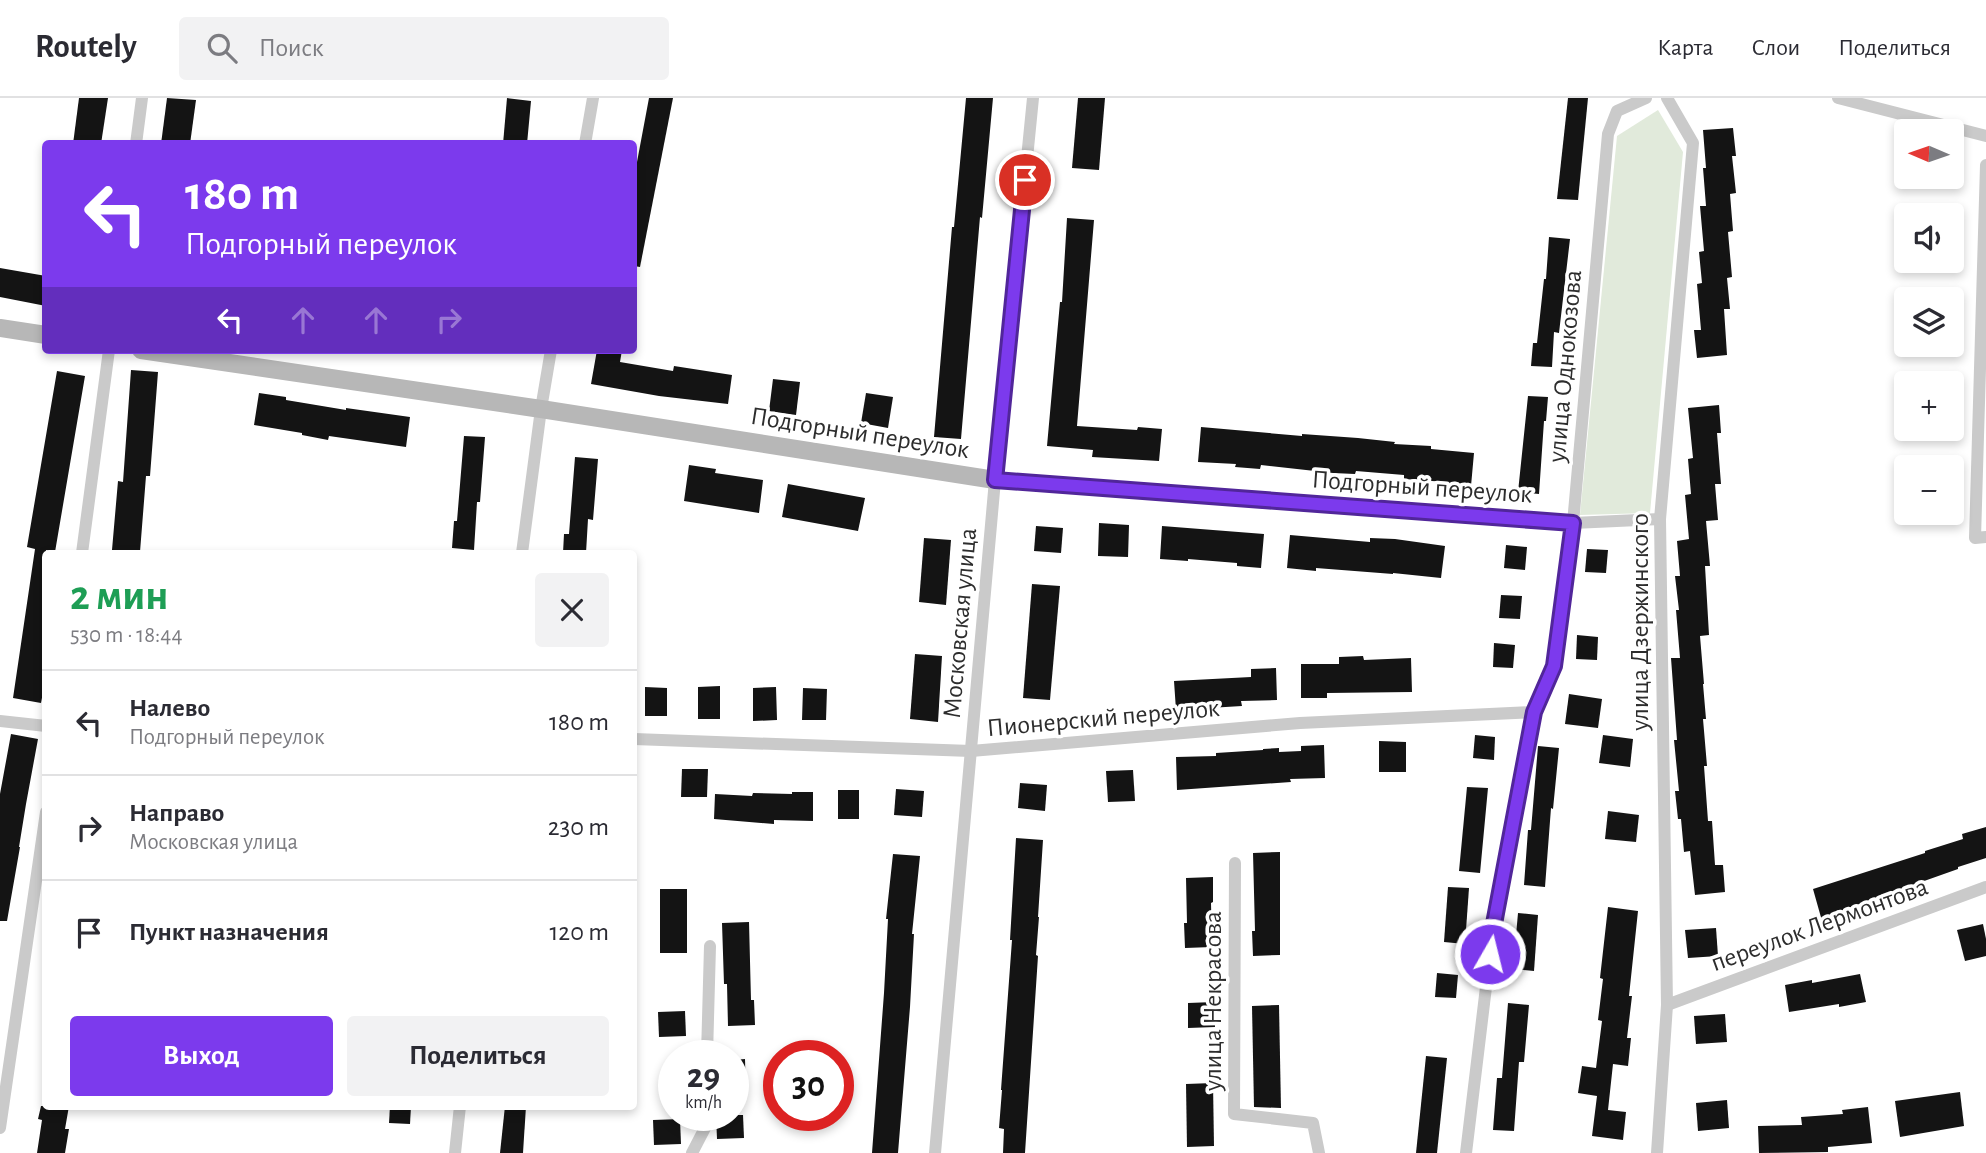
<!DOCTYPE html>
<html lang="ru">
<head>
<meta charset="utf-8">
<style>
  body { margin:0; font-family:"Alegreya Sans",sans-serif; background:#f2f2f3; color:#2b2b33; height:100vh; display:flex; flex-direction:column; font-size:26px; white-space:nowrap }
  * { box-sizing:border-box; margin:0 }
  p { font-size:23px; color:#7c7c81 }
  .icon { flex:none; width:38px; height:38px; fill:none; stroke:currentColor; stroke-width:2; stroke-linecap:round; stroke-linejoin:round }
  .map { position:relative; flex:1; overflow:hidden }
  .drawer { position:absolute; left:42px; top:452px; width:595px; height:560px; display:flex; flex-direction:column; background:#fff; border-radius:7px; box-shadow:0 4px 10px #0003 }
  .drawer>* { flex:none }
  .hud { position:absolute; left:42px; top:42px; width:595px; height:214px; border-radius:7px; box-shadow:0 4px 10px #0003; background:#7c3aed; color:#fff; overflow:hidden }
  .needle { width:46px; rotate:272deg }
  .fabs { position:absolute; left:1894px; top:21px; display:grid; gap:14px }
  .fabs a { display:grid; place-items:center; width:70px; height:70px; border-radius:7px; background:#fff; box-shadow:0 4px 10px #0003; font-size:35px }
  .speed { position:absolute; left:658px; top:942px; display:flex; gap:14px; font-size:35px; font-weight:700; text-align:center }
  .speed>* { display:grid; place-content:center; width:91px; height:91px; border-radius:50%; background:#fff; box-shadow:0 4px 10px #0003; line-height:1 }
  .speed small { font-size:18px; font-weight:400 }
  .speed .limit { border:10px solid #d22; background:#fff; color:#111 }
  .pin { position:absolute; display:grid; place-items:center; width:60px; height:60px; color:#fff; margin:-30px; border:4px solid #fff; border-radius:50%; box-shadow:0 2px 7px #0007 }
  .me { position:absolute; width:77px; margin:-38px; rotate:8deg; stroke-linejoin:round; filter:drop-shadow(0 0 5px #0008) }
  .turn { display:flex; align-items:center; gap:24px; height:147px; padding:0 28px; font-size:32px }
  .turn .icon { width:91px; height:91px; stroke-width:2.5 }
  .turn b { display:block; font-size:49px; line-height:60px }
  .lanes { display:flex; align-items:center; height:66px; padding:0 28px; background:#0003; justify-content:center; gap:35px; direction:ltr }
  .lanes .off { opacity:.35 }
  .round { display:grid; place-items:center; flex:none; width:74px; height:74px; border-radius:7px; background:#f2f2f3 }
  .overview { display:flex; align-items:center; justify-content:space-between; height:119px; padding:0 28px }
  h1 { font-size:42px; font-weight:700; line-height:52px; color:#1e9e55 }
  .button { display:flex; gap:14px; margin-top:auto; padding:14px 28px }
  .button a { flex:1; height:80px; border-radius:7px; background:#7c3aed; color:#fff; font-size:28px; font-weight:700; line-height:80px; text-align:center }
  .button a+a { background:#f2f2f3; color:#2b2b33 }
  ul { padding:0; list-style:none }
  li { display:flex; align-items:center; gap:21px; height:105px; padding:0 28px; border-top:2px solid #e1e1e2 }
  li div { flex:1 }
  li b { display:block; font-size:26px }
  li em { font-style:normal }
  header { display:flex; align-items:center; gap:42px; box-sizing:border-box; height:98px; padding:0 35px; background:#fff; border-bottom:2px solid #e1e1e2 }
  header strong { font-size:33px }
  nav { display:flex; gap:38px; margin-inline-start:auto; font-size:24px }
  .search { width:490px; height:63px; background:#f2f2f3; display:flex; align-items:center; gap:18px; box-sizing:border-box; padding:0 24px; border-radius:7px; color:#7c7c81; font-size:26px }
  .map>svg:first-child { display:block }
</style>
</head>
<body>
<header>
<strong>Routely</strong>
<div class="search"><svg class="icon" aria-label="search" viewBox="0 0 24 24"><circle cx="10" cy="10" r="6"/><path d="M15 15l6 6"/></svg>Поиск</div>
<nav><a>Карта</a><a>Слои</a><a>Поделиться</a></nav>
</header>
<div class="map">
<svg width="1986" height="1055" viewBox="0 0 1986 1055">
  <rect width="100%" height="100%" fill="#fff"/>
  <polygon fill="#e1eadb" points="1658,12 1683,54 1650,415 1580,417 1617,38"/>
  <g fill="#141414">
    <polygon points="79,0 108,0 101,46 73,46"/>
    <polygon points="167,0 196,2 190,46 161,46"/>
    <polygon points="507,0 531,3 527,46 503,46"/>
    <polygon points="649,0 673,0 640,169 634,168 634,80"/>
    <polygon points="966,0 993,0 982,120 980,119 961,341 934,339 952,129 954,129"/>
    <polygon points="1078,0 1105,0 1099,72 1072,70"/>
    <polygon points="1568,0 1588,0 1578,102 1557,101"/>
    <polygon points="1733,30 1736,58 1732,58 1736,95 1730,96 1733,133 1728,134 1732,179 1727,180 1730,211 1724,211 1727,257 1697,260 1694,232 1701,232 1697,186 1702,185 1699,154 1704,153 1700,108 1706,108 1703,70 1706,70 1703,32"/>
    <polygon points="1067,120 1094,122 1077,328 1137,332 1138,329 1162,331 1159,363 1092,359 1093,352 1047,348 1060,204 1062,204"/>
    <polygon points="1549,139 1570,141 1559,235 1554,234 1552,269 1531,268 1533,245 1537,245 1544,181 1546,181"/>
    <polygon points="0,170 46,178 46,208 0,199"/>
    <polygon points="597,252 622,252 620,264 673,273 674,268 732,277 728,306 659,298 591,286"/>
    <polygon points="131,272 158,274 150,378 146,378 140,454 112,452 118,383 123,384"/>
    <polygon points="57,273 85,278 55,454 46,452 46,579 41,605 13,600 35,451 27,449"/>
    <polygon points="773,281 800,284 796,317 769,313"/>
    <polygon points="259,295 286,299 286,302 346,312 346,310 410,319 406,349 329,338 328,342 302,337 302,335 254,327"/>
    <polygon points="866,295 893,299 888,330 861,325"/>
    <polygon points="1528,298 1548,299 1546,323 1544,323 1539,396 1518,394"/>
    <polygon points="1719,307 1721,335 1717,335 1721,386 1715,386 1718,422 1706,423 1710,468 1705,468 1709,537 1700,538 1704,586 1703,586 1706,621 1703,621 1707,668 1704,668 1708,723 1712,723 1715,767 1723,767 1725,794 1695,797 1690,753 1684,754 1681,721 1678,721 1675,693 1679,693 1674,642 1677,642 1671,560 1680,560 1676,512 1679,512 1675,478 1680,478 1677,443 1689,441 1685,397 1691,396 1688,361 1693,360 1688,310"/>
    <polygon points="1201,329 1302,338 1302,336 1358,340 1395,344 1394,346 1431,348 1431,351 1474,355 1471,388 1446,386 1446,384 1404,381 1404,377 1356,373 1355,376 1333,375 1261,367 1260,371 1235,369 1236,366 1198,364"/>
    <polygon points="464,338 485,339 480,404 477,404 474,452 452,450 454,423 457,423"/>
    <polygon points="575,359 598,361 593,422 588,421 586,455 563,455 564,436 569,436"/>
    <polygon points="689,367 716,371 715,375 763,382 759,415 684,403"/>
    <polygon points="788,386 865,400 858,433 782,419"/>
    <polygon points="1099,425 1129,427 1128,459 1098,458"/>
    <polygon points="1036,428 1063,430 1061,455 1034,453"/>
    <polygon points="1162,428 1264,436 1261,470 1237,468 1237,465 1188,461 1188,463 1160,461"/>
    <polygon points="1290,437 1370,444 1370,440 1395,441 1445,448 1441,480 1393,475 1393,476 1316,470 1316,473 1287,470"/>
    <polygon points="924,440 951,442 946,507 919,504"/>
    <polygon points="1506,447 1527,449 1525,472 1504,470"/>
    <polygon points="1587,451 1608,452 1606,475 1585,474"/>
    <polygon points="1032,486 1060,488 1050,602 1023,600"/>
    <polygon points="1501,497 1522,498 1520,521 1499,520"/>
    <polygon points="1577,537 1598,539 1597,562 1576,561"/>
    <polygon points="1494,545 1515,547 1513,570 1493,569"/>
    <polygon points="915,556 942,558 938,624 910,621"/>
    <polygon points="1363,558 1364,562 1411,560 1412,594 1327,595 1327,600 1301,600 1301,566 1339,566 1339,559"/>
    <polygon points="1276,570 1277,602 1241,603 1242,608 1176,612 1174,583 1251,579 1251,571"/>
    <polygon points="720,588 720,621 698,621 698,589"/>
    <polygon points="645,589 667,590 667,618 645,618"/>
    <polygon points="776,589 777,622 753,623 753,590"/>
    <polygon points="803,590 827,591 826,622 802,622"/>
    <polygon points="1569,596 1602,601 1598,630 1565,626"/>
    <polygon points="11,636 38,641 26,706 19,749 20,749 7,823 0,823 0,696"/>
    <polygon points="1475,637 1495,639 1494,662 1473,660"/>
    <polygon points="1603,637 1633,641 1630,669 1599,665"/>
    <polygon points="1379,643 1406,644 1406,674 1379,674"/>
    <polygon points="1324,647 1325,680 1290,681 1291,684 1177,692 1176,659 1216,658 1216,655 1263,652 1263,651 1279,650 1279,654 1301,653 1301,648"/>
    <polygon points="1538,648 1559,650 1553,711 1551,710 1545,789 1524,787 1528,732 1531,732"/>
    <polygon points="682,671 708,671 707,699 681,699"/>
    <polygon points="1133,672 1135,703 1108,704 1106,673"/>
    <polygon points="1020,685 1047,687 1045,713 1018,710"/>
    <polygon points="1467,689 1488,690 1480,775 1459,773"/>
    <polygon points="896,691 924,693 922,719 894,717"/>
    <rect x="838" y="692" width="21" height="29"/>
    <polygon points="792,694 813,694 813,723 774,722 774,726 714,721 715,696 752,698 753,695 792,696"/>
    <polygon points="1608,713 1639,717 1636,744 1605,741"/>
    <polygon points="1986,729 1986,760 1958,769 1958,771 1848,810 1849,815 1822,823 1813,791 1925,755 1925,753 1963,741 1962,736"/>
    <polygon points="1016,740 1043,742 1038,819 1039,819 1036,857 1038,858 1025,1055 1003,1055 1004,1031 999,1030 1002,992 1001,992 1012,842 1010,842"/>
    <polygon points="1280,754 1280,857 1253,858 1252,833 1255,833 1253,755"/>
    <polygon points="893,756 920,758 912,836 914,836 910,909 898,1055 872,1055 884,895 888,821 886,821"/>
    <polygon points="1213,779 1213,804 1211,805 1212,849 1185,850 1184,825 1187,825 1186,780"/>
    <polygon points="1448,789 1469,790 1465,846 1444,844"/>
    <rect x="660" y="791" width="27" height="64"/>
    <polygon points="1608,809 1638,813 1629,898 1632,898 1627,940 1631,940 1628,968 1613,966 1608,1012 1626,1014 1623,1042 1592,1038 1597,998 1578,995 1582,968 1596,970 1602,923 1598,922 1603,881 1600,880"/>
    <polygon points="1518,815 1538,817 1534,873 1513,871"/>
    <polygon points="749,824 751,902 754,902 755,927 728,928 727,886 724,886 722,825"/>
    <polygon points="1983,826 1986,841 1986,858 1965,863 1957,832"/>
    <polygon points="1716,830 1718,858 1688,860 1685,832"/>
    <polygon points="1437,875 1458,877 1456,900 1435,899"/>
    <polygon points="1860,876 1866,904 1839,909 1839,906 1789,914 1785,887 1812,882 1812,885"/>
    <polygon points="1214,904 1215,929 1188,930 1188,905"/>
    <polygon points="1508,905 1529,907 1524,964 1519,964 1514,1033 1493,1032 1497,980 1502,980"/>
    <polygon points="1279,907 1281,1010 1254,1009 1252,908"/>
    <polygon points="685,913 686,938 659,939 658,914"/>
    <polygon points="1725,916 1727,944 1696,946 1694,918"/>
    <polygon points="1426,958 1447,960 1437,1055 1416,1055"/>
    <polygon points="745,961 746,1003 733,1003 733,962"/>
    <polygon points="1213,985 1214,1048 1187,1049 1186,986"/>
    <polygon points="1960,994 1964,1028 1900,1039 1895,1003"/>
    <polygon points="1727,1002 1729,1030 1698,1033 1696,1005"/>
    <polygon points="41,1008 69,1008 65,1031 69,1031 65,1055 37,1055 42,1022 38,1021"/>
    <polygon points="390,1008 411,1008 410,1026 389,1025"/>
    <polygon points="505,1008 526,1008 523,1055 500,1055"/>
    <polygon points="1868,1009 1872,1045 1828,1049 1828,1054 1759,1055 1758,1028 1802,1027 1801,1019 1843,1016 1842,1012"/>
    <polygon points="716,1017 743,1017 744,1040 717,1041"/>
    <polygon points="680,1021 681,1046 654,1047 653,1022"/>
  </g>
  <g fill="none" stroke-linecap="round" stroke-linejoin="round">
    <g stroke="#cacaca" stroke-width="12">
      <polyline points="1838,0 1986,38"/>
      <polyline points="136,46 142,0"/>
      <polyline points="585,46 593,0"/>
      <polyline points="1986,67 1975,440 1986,439"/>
      <polyline points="995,382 1573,425 1660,421"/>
      <polyline points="82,455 109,252"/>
      <polyline points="522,455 541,311 551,252"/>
      <polyline points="0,623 46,628"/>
      <polyline points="634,641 971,653 1300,625 1534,614"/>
      <polyline points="1235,765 1234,1016 1313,1025 1319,1055"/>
      <polyline points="1667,907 1986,789"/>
      <polyline points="707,957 710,848"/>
      <polyline points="0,1030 46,714"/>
      <polyline points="455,1055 460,1008"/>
      <polyline points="692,1055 706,1028 706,1017"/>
      <polyline points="935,1055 995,382 1033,0"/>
      <polyline points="1466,1055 1493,831 1534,614 1554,568 1573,425 1608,36 1617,13 1646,0"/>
      <polyline points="1657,1055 1667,907 1660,421 1693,45 1667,0"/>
    </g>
    <g stroke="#b7b7b7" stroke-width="18">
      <polyline points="0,230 46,237"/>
      <polyline points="141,252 541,311 995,382"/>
    </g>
  </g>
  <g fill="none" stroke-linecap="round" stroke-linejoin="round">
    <defs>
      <polyline id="route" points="1025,82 995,382 1573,425 1554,568 1534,614 1493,831 1490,856"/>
    </defs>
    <use href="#route" stroke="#51269a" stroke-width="18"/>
    <use href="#route" stroke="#7c3aed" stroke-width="12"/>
  </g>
  <g text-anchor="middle" stroke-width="7" stroke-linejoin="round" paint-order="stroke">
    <g font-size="26" fill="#2d2d2d" stroke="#fff">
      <text transform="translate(1564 268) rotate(-85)" y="9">улица Однокозова</text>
      <text transform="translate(860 334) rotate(9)" y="9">Подгорный переулок</text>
      <text transform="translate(1422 388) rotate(4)" y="9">Подгорный переулок</text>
      <text transform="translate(1639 524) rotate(-90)" y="9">улица Дзержинского</text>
      <text transform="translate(959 525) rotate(-85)" y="9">Московская улица</text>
      <text transform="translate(1103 619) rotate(-5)" y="9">Пионерский переулок</text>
      <text transform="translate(1819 826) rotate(-20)" y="9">переулок Лермонтова</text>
      <text transform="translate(1212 903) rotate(-90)" y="9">улица Некрасова</text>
    </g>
  </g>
</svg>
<div class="fabs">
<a><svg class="needle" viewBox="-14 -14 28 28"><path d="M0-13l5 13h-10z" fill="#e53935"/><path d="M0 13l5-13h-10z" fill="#7c7c81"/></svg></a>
<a><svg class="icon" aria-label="sound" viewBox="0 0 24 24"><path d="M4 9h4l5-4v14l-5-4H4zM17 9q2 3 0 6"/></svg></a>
<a><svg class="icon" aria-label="layers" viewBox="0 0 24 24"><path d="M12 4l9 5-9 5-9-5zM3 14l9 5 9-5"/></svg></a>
<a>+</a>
<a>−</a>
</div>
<div class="speed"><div>29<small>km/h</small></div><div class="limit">30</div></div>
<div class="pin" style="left:1025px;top:82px;background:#d93025"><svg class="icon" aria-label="arrive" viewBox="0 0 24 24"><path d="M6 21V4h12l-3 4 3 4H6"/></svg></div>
<svg class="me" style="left:1490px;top:856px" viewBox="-20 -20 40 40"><circle r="17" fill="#7c3aed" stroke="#fff" stroke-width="3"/><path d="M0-11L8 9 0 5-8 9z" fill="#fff"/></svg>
<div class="hud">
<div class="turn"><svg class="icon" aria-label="left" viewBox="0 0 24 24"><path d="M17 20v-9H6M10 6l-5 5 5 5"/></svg><div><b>180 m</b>Подгорный переулок</div></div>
<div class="lanes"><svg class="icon" aria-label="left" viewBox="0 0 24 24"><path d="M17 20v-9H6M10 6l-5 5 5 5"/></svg><svg class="icon off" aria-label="ahead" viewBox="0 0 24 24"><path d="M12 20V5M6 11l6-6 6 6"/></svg><svg class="icon off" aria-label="ahead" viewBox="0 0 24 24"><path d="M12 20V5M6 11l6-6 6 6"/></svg><svg class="icon off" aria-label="right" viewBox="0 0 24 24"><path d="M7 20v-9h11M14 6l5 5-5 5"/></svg></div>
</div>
<section class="drawer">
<div class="overview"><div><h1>2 мин</h1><p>530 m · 18:44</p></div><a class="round"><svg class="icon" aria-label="close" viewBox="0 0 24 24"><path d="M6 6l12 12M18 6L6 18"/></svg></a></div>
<ul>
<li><svg class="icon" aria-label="left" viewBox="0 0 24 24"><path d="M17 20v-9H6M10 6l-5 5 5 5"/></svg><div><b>Налево</b><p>Подгорный переулок</p></div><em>180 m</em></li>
<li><svg class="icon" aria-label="right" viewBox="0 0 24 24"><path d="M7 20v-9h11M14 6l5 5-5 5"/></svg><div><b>Направо</b><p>Московская улица</p></div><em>230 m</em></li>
<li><svg class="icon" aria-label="arrive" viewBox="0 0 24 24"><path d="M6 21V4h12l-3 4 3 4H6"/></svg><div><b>Пункт назначения</b></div><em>120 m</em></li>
</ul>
<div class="button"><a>Выход</a><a>Поделиться</a></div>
</section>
</div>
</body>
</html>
